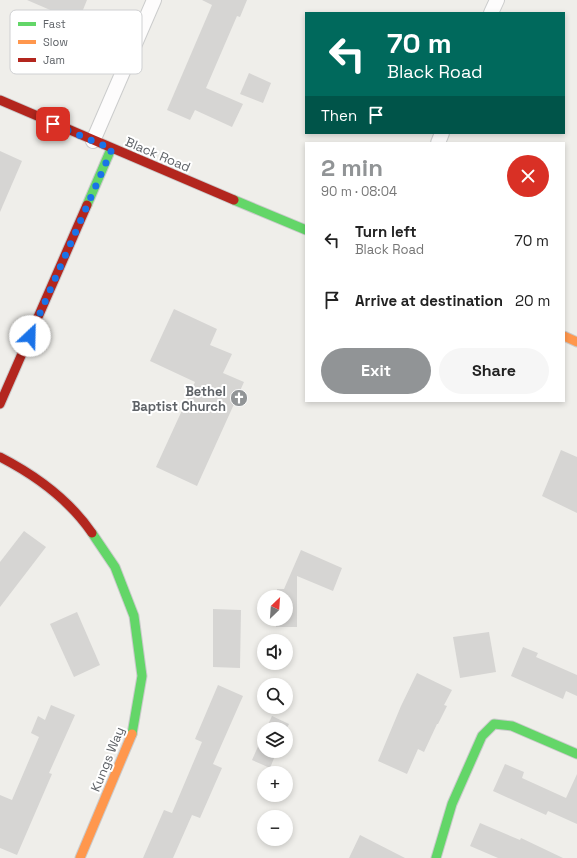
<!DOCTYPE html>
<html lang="en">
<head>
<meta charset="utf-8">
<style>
  body { margin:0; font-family:"Space Grotesk",sans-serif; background:#f6f6f6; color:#222; height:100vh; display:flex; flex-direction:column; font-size:15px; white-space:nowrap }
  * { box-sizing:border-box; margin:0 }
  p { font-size:13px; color:#767676 }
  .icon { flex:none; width:22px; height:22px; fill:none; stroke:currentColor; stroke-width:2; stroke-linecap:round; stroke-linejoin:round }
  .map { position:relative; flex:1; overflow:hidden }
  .panel { position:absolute; left:305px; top:142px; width:260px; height:260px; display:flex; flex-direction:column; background:#fff; border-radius:0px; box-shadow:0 2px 6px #0003 }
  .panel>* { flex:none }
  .hud { position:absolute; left:305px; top:12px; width:260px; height:122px; border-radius:0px; box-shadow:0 2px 6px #0003; background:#00695c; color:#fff; overflow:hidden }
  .needle { width:26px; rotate:25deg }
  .buttons { position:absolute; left:257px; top:590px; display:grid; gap:8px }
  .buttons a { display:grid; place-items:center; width:36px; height:36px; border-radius:50%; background:#fff; box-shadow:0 2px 6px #0003; font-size:20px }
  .pin { position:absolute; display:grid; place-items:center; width:34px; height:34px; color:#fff; margin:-17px; border-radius:8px; box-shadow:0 2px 6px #0006 }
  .me { position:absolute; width:44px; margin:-22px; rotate:24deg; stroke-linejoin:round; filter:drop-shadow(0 0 3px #0008) }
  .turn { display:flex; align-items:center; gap:14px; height:84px; padding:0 16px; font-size:18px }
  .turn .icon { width:52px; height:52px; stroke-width:2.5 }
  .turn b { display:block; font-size:28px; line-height:34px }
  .then { display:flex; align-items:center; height:38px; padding:0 16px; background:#0003; gap:8px; font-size:15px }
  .round { display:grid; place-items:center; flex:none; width:42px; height:42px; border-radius:21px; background:#f6f6f6 }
  .head { display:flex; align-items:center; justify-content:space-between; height:68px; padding:0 16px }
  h1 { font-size:24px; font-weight:700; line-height:30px; color:#919496 }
  .action { display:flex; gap:8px; margin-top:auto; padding:8px 16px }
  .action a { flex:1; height:46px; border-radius:24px; background:#919496; color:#fff; font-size:16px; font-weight:700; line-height:46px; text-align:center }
  .action a+a { background:#f6f6f6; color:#222 }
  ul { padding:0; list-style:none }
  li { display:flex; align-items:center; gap:12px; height:60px; padding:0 16px }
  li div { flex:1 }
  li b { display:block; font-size:15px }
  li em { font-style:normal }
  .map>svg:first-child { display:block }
</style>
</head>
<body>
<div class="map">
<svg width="577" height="858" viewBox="0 0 577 858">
  <rect width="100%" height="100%" fill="#efeeea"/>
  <g fill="#d6d5d3">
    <polygon points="27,0 87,0 78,22"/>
    <polygon points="202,0 247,0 240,17 237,16 206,88 243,104 232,127 195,110 190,120 167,110 212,5"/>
    <polygon points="249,73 271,83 263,103 240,94"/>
    <polygon points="0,151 22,161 0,212"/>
    <polygon points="174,309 217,329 210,345 232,354 223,373 244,382 197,486 156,467 195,382 150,361"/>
    <polygon points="561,450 577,457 577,513 542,496"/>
    <polygon points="24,531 46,547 0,607 0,562"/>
    <polygon points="301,550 342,568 333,591 297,576 297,627 276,627 276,619 286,619 286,597 277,597 277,589 284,589"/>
    <polygon points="213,609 241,610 240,668 213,667"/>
    <polygon points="77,612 100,665 74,677 50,624"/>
    <polygon points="489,632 496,672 460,678 453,637"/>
    <polygon points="523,647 538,653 536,657 577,675 577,696 566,691 563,699 511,676"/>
    <polygon points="417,673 452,690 444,705 447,706 438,724 437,724 424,752 418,749 407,774 378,761 401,706"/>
    <polygon points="218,685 243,696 213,764 222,768 200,818 192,815 173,858 143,858 164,810 172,813 202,742 195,739"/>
    <polygon points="51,705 75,715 49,773 52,774 17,855 0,848 0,795 12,800 39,737 31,733 38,716 45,720"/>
    <polygon points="272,716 289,724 286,730 266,729"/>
    <polygon points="264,733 264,751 277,751 270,768 252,760"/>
    <polygon points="505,764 524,772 522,778 566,798 577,774 577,824 548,811 546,815 493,791"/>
    <polygon points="480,823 520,840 521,838 563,858 498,858 470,846"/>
    <polygon points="360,835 405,858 349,858"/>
  </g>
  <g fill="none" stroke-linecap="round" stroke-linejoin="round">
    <defs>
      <g id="street">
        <polyline points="491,13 497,0"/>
        <polyline points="93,141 154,0"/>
        <polyline points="438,143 442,133"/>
      </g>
      <g id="fast">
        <polyline points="234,200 306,230"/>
        <polyline points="87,205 111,149"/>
        <polyline points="92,533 115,567 134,616 142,676 132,734"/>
        <polyline points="436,858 452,804 482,736 494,724 512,726 577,754"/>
      </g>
      <g id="slow">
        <polyline points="564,336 577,342"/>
        <polyline points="80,858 132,734"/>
      </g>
      <g id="jam">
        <polyline points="0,100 234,200"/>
        <polyline points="0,404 87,205"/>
        <path d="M0,457C35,475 70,501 92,533"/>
      </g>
    </defs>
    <use href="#street" stroke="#cbcccc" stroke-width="16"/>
    <use href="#fast" stroke="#cacacb" stroke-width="11"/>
    <use href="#slow" stroke="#cacacb" stroke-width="11"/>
    <use href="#jam" stroke="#cacacb" stroke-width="11"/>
    <use href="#street" stroke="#fdfcfc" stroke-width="14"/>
    <use href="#fast" stroke="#63d668" stroke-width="9"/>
    <use href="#slow" stroke="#ff974d" stroke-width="9"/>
    <use href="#jam" stroke="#b3261e" stroke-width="9"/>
  </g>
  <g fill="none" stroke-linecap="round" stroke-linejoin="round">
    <polyline stroke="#1a73e8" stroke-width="7" stroke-dasharray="0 12.6" points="30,336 112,149 53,124"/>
  </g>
  <defs>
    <symbol id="church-disc" viewBox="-11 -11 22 22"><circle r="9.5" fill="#919496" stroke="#fff"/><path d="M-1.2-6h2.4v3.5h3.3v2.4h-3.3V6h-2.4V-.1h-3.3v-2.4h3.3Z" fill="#fff"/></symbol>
  </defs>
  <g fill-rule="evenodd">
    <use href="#church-disc" x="229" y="388" width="20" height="20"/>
  </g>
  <g text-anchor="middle" stroke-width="4" stroke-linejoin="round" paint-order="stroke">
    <g font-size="13" fill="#5f6368" stroke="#fff">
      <text transform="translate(158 154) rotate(23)" y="5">Black Road</text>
      <text transform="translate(107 759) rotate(-68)" y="5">Kungs Way</text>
    </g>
    <g font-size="13" font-weight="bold" fill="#5f6368" stroke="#fff" text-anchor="end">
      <text x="226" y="396">Bethel<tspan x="226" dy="15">Baptist Church</tspan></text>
    </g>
  </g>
  <rect x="10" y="10" width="132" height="64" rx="6" fill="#fff" stroke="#cfd0d2" stroke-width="1"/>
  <rect x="18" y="22" width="18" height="4" fill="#63d668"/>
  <rect x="18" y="40" width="18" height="4" fill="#ff974d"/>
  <rect x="18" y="58" width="18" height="4" fill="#b3261e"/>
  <g font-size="11" fill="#5f6368">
    <text x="43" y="28">Fast</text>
    <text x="43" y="46">Slow</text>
    <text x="43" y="64">Jam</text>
  </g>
</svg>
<div class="buttons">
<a><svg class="needle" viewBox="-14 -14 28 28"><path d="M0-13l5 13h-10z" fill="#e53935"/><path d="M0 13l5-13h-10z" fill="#767676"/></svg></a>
<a><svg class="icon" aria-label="sound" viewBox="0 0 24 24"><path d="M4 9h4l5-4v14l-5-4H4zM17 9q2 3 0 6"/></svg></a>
<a><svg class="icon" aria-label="search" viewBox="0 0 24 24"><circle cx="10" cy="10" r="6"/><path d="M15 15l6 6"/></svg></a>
<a><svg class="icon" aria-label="layers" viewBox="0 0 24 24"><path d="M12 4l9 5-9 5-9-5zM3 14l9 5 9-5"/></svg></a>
<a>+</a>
<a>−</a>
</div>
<div class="pin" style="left:53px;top:124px;background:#d93025"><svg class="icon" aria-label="arrive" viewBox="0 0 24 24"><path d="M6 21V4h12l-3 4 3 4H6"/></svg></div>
<svg class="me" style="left:30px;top:336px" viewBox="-20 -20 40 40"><circle r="19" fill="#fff"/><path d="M0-13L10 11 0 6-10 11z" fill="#1a73e8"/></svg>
<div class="hud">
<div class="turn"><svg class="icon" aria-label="left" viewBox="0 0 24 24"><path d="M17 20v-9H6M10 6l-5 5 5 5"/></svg><div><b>70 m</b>Black Road</div></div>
<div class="then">Then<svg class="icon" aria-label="arrive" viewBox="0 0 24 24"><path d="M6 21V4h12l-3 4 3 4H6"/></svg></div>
</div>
<section class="panel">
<div class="head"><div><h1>2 min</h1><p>90 m · 08:04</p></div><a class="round" style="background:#d93025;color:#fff"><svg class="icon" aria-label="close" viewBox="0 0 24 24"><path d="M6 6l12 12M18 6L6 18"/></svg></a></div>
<ul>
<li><svg class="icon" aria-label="left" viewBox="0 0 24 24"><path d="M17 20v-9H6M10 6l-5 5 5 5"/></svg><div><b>Turn left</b><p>Black Road</p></div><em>70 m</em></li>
<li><svg class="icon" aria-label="arrive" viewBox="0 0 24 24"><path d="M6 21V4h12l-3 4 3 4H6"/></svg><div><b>Arrive at destination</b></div><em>20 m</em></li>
</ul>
<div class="action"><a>Exit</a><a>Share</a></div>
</section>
</div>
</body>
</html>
